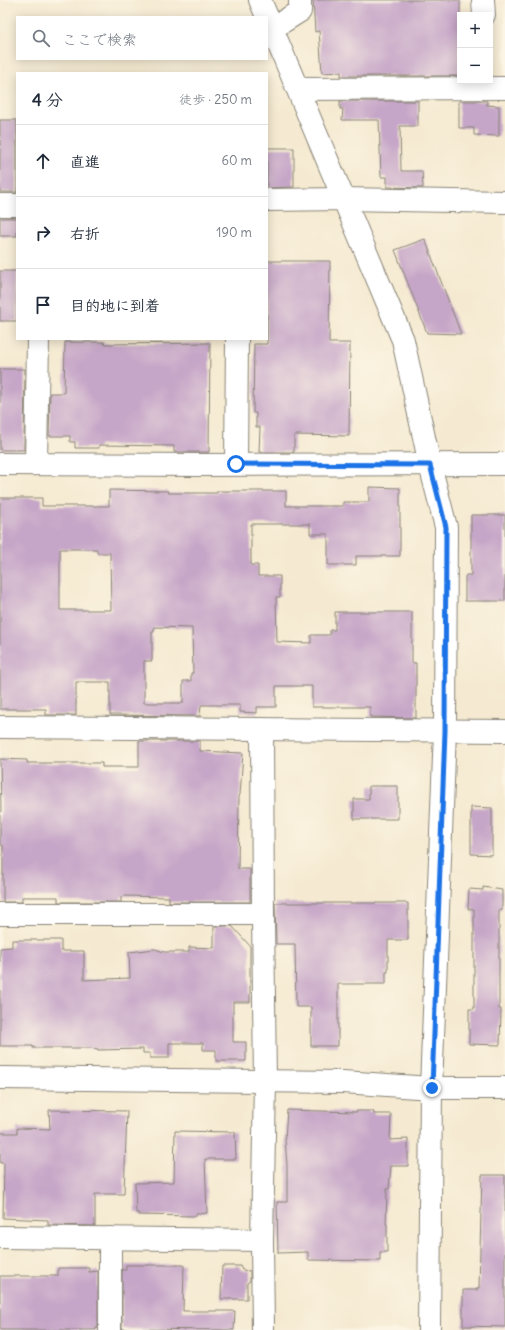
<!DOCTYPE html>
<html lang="ja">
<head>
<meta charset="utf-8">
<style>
	body { margin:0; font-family:Delius,"Klee One",sans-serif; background:#f2f2f3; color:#1f2937 }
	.controls { position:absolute; right:12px; top:12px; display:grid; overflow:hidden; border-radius:0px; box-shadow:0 2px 10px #0003 }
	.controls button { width:36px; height:36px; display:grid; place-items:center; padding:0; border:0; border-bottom:1px solid #e0e1e3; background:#fff; color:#1f2937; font:20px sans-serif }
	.stop { position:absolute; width:12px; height:12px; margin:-9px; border:3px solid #1a73e8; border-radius:50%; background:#fff }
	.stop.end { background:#1a73e8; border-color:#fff; box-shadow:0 1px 4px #0008 }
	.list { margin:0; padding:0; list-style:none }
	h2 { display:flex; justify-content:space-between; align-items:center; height:52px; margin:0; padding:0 16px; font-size:17px }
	h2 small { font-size:13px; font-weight:400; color:#747a83 }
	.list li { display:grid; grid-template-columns:26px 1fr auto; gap:12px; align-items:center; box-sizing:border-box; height:72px; padding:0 16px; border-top:1px solid #e0e1e3 }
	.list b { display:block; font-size:15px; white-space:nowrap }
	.list em { font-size:13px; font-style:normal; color:#747a83 }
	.icon { flex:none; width:22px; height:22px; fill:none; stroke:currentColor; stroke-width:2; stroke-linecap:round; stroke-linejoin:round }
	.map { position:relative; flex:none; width:505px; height:1330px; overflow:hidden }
	.search { position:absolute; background:#fff; box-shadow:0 2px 10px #0003; left:16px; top:16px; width:252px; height:44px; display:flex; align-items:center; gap:10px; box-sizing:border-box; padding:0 14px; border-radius:0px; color:#747a83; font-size:15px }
	.panel { position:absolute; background:#fff; box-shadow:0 2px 10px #0003; left:16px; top:72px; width:252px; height:268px; border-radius:0px }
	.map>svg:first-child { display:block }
	.building { fill:#c6a6c8; fill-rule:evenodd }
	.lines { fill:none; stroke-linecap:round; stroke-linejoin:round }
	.minor-casing { stroke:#888376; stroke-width:24 }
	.minor { stroke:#fff; stroke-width:22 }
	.route { stroke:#1a73e8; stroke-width:5 }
</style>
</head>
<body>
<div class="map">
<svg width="505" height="1330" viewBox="0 0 505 1330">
	<rect width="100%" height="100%" fill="#fcf5e5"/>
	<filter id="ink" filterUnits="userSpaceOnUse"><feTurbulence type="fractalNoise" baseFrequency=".025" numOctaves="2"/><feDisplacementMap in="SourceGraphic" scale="8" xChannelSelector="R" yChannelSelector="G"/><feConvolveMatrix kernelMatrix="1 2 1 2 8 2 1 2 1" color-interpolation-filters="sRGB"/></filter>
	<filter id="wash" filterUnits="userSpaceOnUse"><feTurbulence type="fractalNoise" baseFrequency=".012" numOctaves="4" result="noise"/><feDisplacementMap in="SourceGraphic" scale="16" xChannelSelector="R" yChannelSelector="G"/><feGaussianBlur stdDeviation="0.9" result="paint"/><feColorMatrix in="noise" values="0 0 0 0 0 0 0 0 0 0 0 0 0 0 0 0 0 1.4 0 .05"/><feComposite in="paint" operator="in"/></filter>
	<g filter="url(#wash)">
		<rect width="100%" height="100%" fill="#f5ead1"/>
		<g id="blocks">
			<g class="building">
				<path d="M 313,0 L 460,0 L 460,76 L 341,76 L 341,72 L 322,73 L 319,31 L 315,32 Z"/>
				<path d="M 340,101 L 418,101 L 418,126 L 400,126 L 401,171 L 422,171 L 423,188 L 387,187 L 387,177 L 381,177 L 379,120 L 342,120 L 343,109 L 340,109 Z"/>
				<path d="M 459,101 L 487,101 L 487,105 L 499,106 L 499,136 L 474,135 L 474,128 L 459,128 Z"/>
				<rect x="0" y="120" width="17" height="72"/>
				<path d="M 267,148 L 294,148 L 294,187 L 267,188 Z"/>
				<rect x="0" y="218" width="17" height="18"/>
				<path d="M 425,239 L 461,334 L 427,333 L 395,250 Z"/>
				<path d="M 267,261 L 330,261 L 329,343 L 350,343 L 349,436 L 294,435 L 294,452 L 259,452 L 260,427 L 256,427 L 256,413 L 253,413 L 254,344 L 267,344 Z"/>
				<rect x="0" y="271" width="17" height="50"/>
				<path d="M 65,342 L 104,342 L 104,344 L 210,343 L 209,452 L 174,452 L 174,446 L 99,445 L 99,448 L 75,448 L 75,442 L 70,442 L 70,436 L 49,436 L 50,393 L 64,393 Z"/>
				<path d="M 0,369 L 25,369 L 24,450 L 0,450 Z"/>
				<path d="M 369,487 L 400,488 L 400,556 L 356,556 L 356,565 L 328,565 L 328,534 L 310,534 L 310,524 L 251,524 L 251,565 L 258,565 L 258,576 L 280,576 L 280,597 L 276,597 L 277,642 L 311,643 L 311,635 L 330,635 L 330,630 L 335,630 L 335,612 L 412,612 L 412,663 L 416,663 L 416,718 L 370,717 L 370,707 L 312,707 L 312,686 L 276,686 L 276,707 L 257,707 L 257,713 L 240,712 L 240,705 L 201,705 L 200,716 L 110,715 L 110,682 L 76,682 L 76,715 L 46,715 L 46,709 L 0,709 L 0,498 L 42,498 L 42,506 L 109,506 L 109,490 L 168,491 L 168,493 L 217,493 L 217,491 L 286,491 L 286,506 L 343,506 L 343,502 L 369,502 ZM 60,549 L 97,549 L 97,553 L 110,553 L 111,610 L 60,610 ZM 154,627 L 192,628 L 193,673 L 191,673 L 191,681 L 183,681 L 183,703 L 144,703 L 144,661 L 152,661 L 152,632 L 154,632 Z"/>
				<path d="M 471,515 L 505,515 L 505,601 L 465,601 L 465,577 L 466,575 L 471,575 Z"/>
				<path d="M 139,741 L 200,741 L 200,751 L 243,753 L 240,795 L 239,796 L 238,869 L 250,869 L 250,902 L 169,902 L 169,897 L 124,896 L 121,897 L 121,902 L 58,902 L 58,897 L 22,897 L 22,902 L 3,902 L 3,845 L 0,845 L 0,812 L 1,812 L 0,759 L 27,760 L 27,763 L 102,763 L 102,767 L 139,767 Z"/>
				<path d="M 369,786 L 398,786 L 398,819 L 354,819 L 354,799 L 369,799 Z"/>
				<path d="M 471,807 L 492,808 L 492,855 L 471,854 Z"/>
				<path d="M 483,887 L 502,890 L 502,910 L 499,910 L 499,1009 L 501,1009 L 500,1045 L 469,1044 L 469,1009 L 474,1009 L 474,909 L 468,909 L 469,889 L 483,890 Z"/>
				<path d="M 275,903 L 408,903 L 408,940 L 388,940 L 388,972 L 386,972 L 386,984 L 338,984 L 338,1046 L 311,1046 L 311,1007 L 296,1007 L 295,944 L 276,944 Z"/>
				<path d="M 214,926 L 232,926 L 250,946 L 250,1002 L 233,1002 L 233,1042 L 246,1042 L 246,1061 L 216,1061 L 216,1050 L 203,1050 L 203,1043 L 169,1043 L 169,1058 L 150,1058 L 150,1053 L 143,1053 L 143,1049 L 98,1050 L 98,1049 L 90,1048 L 33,1048 L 33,1046 L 0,1046 L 0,948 L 12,947 L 12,940 L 61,940 L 61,951 L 84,951 L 84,980 L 130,978 L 129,952 L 155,949 L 164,952 L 189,952 L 189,947 L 214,948 Z"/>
				<path d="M 49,1110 L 127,1111 L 124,1194 L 95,1194 L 95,1226 L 48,1225 L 48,1220 L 3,1218 L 4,1163 L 0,1163 L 0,1133 L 17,1133 L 17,1128 L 50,1129 Z"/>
				<path d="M 287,1110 L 356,1112 L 356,1111 L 373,1111 L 374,1114 L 391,1114 L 390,1140 L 408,1139 L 408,1166 L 391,1166 L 389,1189 L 387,1189 L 386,1224 L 387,1224 L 387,1252 L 380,1252 L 380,1261 L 308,1260 L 308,1252 L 278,1253 L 277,1202 L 287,1202 L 287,1165 L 285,1139 Z"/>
				<path d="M 175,1131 L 235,1132 L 236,1159 L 205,1159 L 207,1213 L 196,1214 L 196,1216 L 139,1215 L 139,1213 L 136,1213 L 135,1183 L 174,1182 Z"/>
				<path d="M 482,1175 L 505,1175 L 505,1327 L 463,1326 L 463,1290 L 477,1290 L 477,1288 L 479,1288 Z"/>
				<path d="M 126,1265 L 184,1265 L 183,1311 L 235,1311 L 234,1330 L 122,1329 L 122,1270 L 126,1270 Z"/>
				<path d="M 222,1266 L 240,1266 L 242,1270 L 250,1271 L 250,1281 L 247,1283 L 247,1299 L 221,1299 Z"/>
				<path d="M 58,1268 L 89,1268 L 89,1272 L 98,1271 L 98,1328 L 96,1328 L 96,1330 L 0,1330 L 0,1276 L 58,1276 Z"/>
			</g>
		</g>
	</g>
	<g filter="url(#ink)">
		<use href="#blocks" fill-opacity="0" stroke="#888376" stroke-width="1"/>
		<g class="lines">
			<defs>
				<g id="minor">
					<path d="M 260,0 L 403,340 L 430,465 L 446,527 L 445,731 L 431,1088 L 429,1330"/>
					<path d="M 483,0 L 484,15"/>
					<path d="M 273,28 L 300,11 L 300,0"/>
					<path d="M 298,89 L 505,88"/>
					<path d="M 267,200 L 344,199 L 505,202"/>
					<path d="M 0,205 L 17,205"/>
					<path d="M 0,464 L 201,465 L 505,464"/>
					<path d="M 36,464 L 38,339"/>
					<path d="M 236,464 L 237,339"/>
					<path d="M 0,727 L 505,731"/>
					<path d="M 262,729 L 263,914"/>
					<path d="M 0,914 L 263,914 L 265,1082 L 262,1240 L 263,1330"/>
					<path d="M 0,1078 L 343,1082 L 431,1088 L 505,1088"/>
					<path d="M 0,1237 L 262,1240"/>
					<path d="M 110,1238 L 110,1330"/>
				</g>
			</defs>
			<use href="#minor" class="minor-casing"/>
			<use href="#minor" class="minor"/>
		</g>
	</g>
	<g class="lines" filter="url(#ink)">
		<path class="route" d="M 236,464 L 430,465 L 446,527 L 445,731 L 432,1088"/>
	</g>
</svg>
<div class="controls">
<button>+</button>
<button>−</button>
</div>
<div class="stop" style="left:236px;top:464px"></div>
<div class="stop end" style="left:432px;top:1088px"></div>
<div class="search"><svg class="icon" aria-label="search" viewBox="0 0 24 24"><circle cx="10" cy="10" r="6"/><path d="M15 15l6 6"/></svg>ここで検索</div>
<section class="panel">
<h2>4 分<small>徒歩 · 250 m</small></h2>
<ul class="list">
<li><svg class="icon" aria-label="ahead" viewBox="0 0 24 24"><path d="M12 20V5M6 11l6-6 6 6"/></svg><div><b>直進</b></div><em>60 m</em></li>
<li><svg class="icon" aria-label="right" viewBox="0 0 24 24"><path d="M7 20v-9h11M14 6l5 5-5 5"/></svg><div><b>右折</b></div><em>190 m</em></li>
<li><svg class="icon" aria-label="arrive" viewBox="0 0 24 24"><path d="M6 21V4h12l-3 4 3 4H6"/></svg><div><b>目的地に到着</b></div></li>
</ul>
</section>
</div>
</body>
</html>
